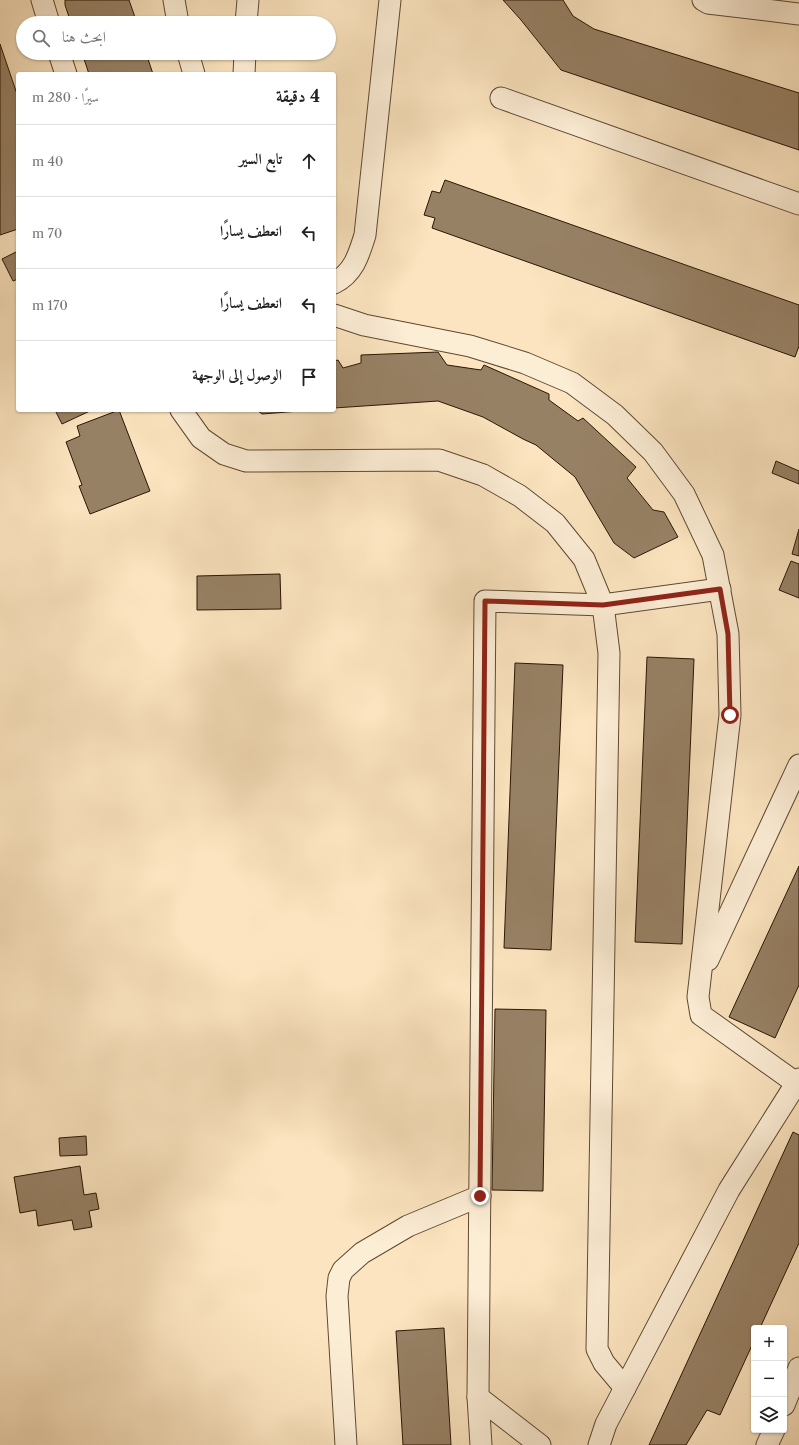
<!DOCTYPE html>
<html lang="ar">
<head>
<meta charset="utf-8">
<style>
	body { margin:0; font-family:"Libre Caslon Text",Amiri,serif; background:#f2f2f2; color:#222; direction:rtl }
	.controls { position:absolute; right:12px; bottom:12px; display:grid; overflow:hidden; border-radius:4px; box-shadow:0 1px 3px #0004 }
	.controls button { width:36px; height:36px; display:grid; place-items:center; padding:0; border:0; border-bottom:1px solid #e0e0e0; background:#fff; color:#222; font:20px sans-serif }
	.stop { position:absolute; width:12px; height:12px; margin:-9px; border:3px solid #8f2418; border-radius:50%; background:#fff }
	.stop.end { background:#8f2418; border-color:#fff; box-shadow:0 1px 4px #0008 }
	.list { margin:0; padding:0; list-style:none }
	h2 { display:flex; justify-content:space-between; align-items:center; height:52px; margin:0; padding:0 16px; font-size:17px }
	h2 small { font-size:13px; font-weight:400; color:#767676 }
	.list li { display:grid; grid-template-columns:26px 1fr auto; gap:12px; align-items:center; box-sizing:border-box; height:72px; padding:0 16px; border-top:1px solid #e0e0e0 }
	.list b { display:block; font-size:15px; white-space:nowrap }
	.list em { font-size:13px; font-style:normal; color:#767676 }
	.icon { flex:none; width:22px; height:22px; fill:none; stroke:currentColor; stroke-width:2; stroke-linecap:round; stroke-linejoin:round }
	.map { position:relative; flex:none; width:799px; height:1445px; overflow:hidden; direction:ltr }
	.search { position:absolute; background:#fff; box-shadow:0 1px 3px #0004; left:16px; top:16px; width:320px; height:44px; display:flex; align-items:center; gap:10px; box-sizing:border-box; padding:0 14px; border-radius:22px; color:#767676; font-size:15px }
	.panel { position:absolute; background:#fff; box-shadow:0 1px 3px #0004; left:16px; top:72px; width:320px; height:340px; border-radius:4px; direction:rtl }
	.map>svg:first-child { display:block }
	.building { fill:#978165; stroke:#2a1603 }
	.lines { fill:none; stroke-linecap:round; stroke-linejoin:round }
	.street-casing { stroke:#5e4a32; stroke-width:23 }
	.street { stroke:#fcedd5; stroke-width:21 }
	.route { stroke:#8f2418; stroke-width:5 }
</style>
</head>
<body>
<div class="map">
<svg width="799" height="1445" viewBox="0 0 799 1445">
	<rect width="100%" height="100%" fill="#fbe4bf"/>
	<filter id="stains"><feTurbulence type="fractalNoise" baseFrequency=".005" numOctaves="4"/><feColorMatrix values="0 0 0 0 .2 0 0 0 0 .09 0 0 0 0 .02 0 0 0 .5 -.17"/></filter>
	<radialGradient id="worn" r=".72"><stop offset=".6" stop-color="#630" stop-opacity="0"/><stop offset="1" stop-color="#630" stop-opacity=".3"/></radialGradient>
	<g class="building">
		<path d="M 65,0 L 129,0 L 137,23 L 71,23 L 65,5 Z"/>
		<path d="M 503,0 L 563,0 L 573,16 L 594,29 L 799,93 L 799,150 L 561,70 L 521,20 Z"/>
		<path d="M 0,44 L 18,97 L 18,229 L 0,235 Z"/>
		<path d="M 82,53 L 146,53 L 153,74 L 89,74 Z"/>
		<path d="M 445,180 L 799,305 L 799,346 L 795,357 L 432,228 L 435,218 L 424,215 L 432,191 L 440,193 Z"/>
		<path d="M 18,251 L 18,279 L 13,281 L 2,259 Z"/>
		<path d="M 438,352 L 447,365 L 481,370 L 484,365 L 549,394 L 549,400 L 578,421 L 583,418 L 636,467 L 627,478 L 653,510 L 664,512 L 678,537 L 634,558 L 614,543 L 575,477 L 536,445 L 523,439 L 483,417 L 438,401 L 334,408 L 334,361 L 338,360 L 343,368 L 361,363 L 361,355 Z"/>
		<path d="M 55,410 L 92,410 L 62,424 Z"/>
		<path d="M 119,410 L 150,491 L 90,514 L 79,486 L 82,485 L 66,442 L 80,436 L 77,426 Z"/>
		<path d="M 257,410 L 312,410 L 262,414 Z"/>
		<path d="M 776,461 L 799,471 L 799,484 L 772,473 Z"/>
		<path d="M 799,529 L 799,556 L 792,554 Z"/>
		<path d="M 791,561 L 799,564 L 799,598 L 779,590 Z"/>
		<path d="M 280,574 L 281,609 L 197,610 L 197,576 Z"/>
		<path d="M 647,657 L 694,659 L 682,944 L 635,942 Z"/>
		<path d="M 515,663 L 563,665 L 551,950 L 504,948 Z"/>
		<path d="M 799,866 L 799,985 L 775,1038 L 729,1017 Z"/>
		<path d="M 495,1009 L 546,1010 L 543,1191 L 492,1190 Z"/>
		<path d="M 793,1132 L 799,1135 L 799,1243 L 760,1328 L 754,1328 L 754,1341 L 720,1415 L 707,1410 L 686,1445 L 649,1445 Z"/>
		<path d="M 86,1136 L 87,1155 L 60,1156 L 59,1138 Z"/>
		<path d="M 80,1166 L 84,1195 L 96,1193 L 99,1209 L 89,1211 L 92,1227 L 74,1230 L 72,1220 L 38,1226 L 36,1210 L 20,1213 L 14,1177 Z"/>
		<path d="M 444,1328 L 451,1445 L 403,1445 L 396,1331 Z"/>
	</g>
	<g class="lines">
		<defs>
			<g id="street">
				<path d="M 42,0 L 49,23"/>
				<path d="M 174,0 L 178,23"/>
				<path d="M 703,0 L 708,3 L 799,14"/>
				<path d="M 246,23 L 248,0"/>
				<path d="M 59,53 L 66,74"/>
				<path d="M 188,53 L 194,74"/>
				<path d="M 244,74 L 245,53"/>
				<path d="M 501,98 L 799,204"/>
				<path d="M 334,283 C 354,273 359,254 365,235 L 390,0"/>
				<path d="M 334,315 L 364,325 L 470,346 L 525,363 L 572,383 L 615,415 L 653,452 L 684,494 L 713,555 L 728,634 L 730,715 L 698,997 L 701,1015 L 796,1083"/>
				<path d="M 181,410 L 201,438 L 224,454 L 246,461 L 439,460 L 483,475 L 520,496 L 555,523 L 584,559 L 603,605 L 609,653 L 597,1349 L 604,1363 L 625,1388"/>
				<path d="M 708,960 L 799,765"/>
				<path d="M 478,1397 L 540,1445"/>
				<path d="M 784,1405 L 799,1368"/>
				<path d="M 346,1445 L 337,1296 L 339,1278 L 343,1270 L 362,1253 L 408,1226 L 480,1196"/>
				<path d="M 481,1445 L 478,1397 L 485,601 L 603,605 L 720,589"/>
				<path d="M 599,1445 L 606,1424 L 729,1190 L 799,1079"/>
				<path d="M 767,1445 L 774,1430"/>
			</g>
		</defs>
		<use href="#street" class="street-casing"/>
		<use href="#street" class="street"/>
	</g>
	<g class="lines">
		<path class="route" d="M 480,1196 L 485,601 L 603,605 L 720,589 L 728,634 L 730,715"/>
	</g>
	<rect width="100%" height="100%" filter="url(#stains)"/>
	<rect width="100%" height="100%" fill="url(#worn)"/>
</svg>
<div class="controls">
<button>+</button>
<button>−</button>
<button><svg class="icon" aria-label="layers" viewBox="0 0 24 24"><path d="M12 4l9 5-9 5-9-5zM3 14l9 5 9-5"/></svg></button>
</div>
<div class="stop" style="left:730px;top:715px"></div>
<div class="stop end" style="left:480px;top:1196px"></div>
<div class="search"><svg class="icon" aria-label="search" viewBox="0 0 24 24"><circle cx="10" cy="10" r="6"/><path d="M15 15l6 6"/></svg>ابحث هنا</div>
<section class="panel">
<h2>4 دقيقة<small>سيرًا · 280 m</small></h2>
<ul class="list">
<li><svg class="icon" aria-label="ahead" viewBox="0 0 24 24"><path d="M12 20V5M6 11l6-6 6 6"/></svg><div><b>تابع السير</b></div><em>40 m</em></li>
<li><svg class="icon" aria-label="left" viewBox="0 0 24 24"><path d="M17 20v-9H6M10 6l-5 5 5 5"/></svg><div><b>انعطف يسارًا</b></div><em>70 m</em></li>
<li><svg class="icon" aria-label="left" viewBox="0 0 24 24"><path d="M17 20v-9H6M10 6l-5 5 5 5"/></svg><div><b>انعطف يسارًا</b></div><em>170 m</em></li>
<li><svg class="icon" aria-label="arrive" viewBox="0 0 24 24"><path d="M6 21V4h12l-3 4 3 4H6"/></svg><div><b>الوصول إلى الوجهة</b></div></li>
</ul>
</section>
</div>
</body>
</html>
